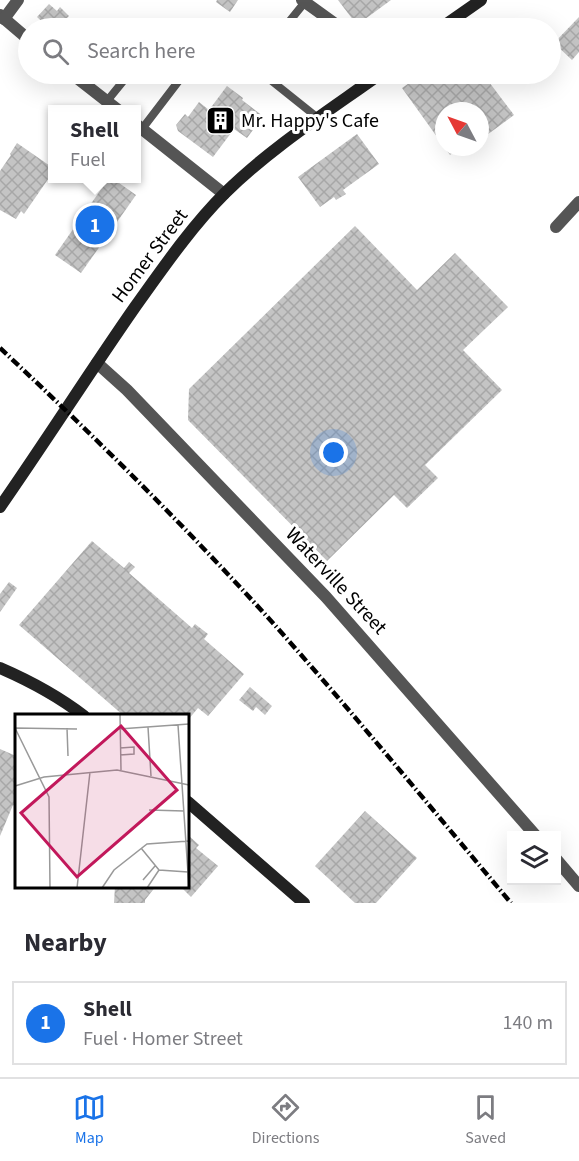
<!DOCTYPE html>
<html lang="en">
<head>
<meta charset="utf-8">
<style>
	body { margin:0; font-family:"Source Sans 3",sans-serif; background:#f2f2f3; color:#2b2b33 }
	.controls { position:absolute; right:18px; bottom:18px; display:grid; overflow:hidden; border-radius:0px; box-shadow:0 6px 24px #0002 }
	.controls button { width:54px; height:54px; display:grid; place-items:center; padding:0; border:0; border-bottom:2px solid #e1e1e2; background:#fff; color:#2b2b33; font:30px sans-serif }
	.compass { position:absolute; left:435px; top:102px; width:54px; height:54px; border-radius:50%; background:#fff; box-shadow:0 6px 24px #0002; rotate:311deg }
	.you { position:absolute; left:334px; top:453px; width:21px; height:21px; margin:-15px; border:4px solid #fff; border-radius:50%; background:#1a73e8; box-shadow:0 0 0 9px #1a73e833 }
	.badge { display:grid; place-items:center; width:39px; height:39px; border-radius:50%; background:#1a73e8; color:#fff; font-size:20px; font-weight:700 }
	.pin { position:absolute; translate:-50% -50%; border:3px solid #fff; box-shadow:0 2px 6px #0006 }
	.popup { position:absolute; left:48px; top:105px; width:93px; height:78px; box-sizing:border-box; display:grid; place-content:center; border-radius:0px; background:#fff; filter:drop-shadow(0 2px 4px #0005); font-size:20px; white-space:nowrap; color:#7c7c81 }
	.popup b { font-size:22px; color:#2b2b33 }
	.popup::after { content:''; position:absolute; left:50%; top:100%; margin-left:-12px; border:12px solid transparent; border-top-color:#fff }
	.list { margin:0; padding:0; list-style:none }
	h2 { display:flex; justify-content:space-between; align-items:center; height:78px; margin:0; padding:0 24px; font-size:26px }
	h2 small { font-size:20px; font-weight:400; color:#7c7c81 }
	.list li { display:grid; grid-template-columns:39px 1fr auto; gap:18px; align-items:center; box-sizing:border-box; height:84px; margin:0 12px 12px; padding:0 12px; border:2px solid #e1e1e2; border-radius:0px }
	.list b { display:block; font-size:22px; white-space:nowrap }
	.list p { margin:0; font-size:20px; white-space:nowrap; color:#7c7c81 }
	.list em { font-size:20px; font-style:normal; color:#7c7c81 }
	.icon { flex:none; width:33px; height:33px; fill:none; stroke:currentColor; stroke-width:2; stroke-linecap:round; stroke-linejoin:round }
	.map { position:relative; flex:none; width:579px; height:903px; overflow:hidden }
	.search { position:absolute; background:#fff; box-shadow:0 6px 24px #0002; left:18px; right:18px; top:18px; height:66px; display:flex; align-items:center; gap:15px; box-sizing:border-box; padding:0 21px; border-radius:33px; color:#7c7c81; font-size:22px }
	.sheet { height:174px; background:#fff }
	nav { display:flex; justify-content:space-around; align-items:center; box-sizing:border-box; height:84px; border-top:2px solid #e1e1e2; background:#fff; font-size:16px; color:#7c7c81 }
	nav a { display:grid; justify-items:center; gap:3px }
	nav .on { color:#1a73e8 }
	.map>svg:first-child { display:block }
	.building { fill:url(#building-cross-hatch) }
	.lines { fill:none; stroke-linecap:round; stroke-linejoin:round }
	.service { stroke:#555; stroke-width:8 }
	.minor { stroke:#555; stroke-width:12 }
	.tertiary { stroke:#555; stroke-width:12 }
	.secondary { stroke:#222; stroke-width:12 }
	.rail { stroke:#000; stroke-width:4.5; stroke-dasharray:9 3 1.5 3; stroke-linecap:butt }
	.labels { text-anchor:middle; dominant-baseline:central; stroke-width:6; stroke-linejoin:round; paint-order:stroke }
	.poi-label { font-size:20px; fill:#000; stroke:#fff; text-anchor:start }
	.street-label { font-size:20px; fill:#000; stroke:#fff }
	.inset-road { fill:none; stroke:#999; stroke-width:1.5 }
	.view { fill:#c2185b; fill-opacity:0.15; stroke:#c2185b; stroke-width:3 }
	.inset-edge { fill:none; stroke:#000; stroke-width:3 }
</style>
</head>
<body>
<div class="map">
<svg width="579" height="903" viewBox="0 0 579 903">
	<defs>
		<pattern id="building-cross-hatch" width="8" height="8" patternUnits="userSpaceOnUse" patternTransform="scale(1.5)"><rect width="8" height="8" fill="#c4c4c4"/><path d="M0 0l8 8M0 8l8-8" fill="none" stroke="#a7a7a7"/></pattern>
	</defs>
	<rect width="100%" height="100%" fill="#fff"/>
	<g class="building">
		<path d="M 217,0 L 238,0 L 230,12 L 216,2 Z"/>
		<path d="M 338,0 L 391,0 L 357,25 Z"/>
		<path d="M 49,4 L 57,11 L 60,7 L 69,16 L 65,20 L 73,27 L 71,28 L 49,28 L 37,17 Z"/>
		<path d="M 579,17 L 579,52 L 572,60 L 554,43 Z"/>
		<path d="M 422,74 L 469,74 L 471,76 L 475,74 L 483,74 L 514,115 L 480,140 L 480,111 L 444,111 L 444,147 L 461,147 L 450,155 L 402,88 Z"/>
		<path d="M 227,86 L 243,98 L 242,100 L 263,116 L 247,138 L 234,129 L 213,157 L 178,131 L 176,125 L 185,114 L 188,117 L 199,102 L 209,110 Z"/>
		<path d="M 357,134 L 379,164 L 343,190 L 346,194 L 336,200 L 334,197 L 320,207 L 298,177 Z"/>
		<path d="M 17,143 L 53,168 L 53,172 L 24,214 L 21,211 L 16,219 L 0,210 L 0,171 L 11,155 L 10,154 Z"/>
		<path d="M 109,178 L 112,178 L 136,195 L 81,273 L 55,255 Z"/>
		<path d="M 355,226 L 417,290 L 455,253 L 508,307 L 463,350 L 502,390 L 425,465 L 438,478 L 407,508 L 394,495 L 327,561 L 188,420 L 189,389 Z"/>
		<path d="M 92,541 L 124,568 L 129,562 L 135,567 L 129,573 L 192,628 L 195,624 L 208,634 L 204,639 L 244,674 L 208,716 L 198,708 L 188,720 L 188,716 L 124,716 L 19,625 Z"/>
		<path d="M 9,582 L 17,588 L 0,612 L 0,594 Z"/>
		<path d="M 250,687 L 272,706 L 265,715 L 256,707 L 253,711 L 239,700 Z"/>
		<path d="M 0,749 L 16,756 L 16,803 L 15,806 L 13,805 L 0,836 Z"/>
		<path d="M 365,811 L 417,858 L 376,903 L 355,903 L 315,866 Z"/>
		<path d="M 188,835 L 199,845 L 196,848 L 218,866 L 191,897 L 182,888 L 183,886 L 188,886 Z"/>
		<path d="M 115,886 L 156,886 L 145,900 L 145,903 L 114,903 Z"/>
	</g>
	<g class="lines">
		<g class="service">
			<path d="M 164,28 L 165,28"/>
			<path d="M 284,28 L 305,2"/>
			<path d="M 263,74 L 318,118"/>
			<path d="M 107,101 L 129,74"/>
			<path d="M 142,129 L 184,74"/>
		</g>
		<g class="minor">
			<path d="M 302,0 L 341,28"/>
			<path d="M 0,15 L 28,39"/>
			<path d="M 4,19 L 18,0"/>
			<path d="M 72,74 L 118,110"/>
			<path d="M 137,125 L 224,194"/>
			<path d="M 556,227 L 579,202"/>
		</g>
		<g class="tertiary">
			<path d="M 97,363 L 127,390 L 326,597 L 536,836"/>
			<path d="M 556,859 L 579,886"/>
		</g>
		<g class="secondary">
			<path d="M 441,28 L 481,0"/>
			<path d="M 0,507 C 46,441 89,373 135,307 C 163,268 191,227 225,193 C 272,147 327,112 380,74"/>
			<path d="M 0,668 C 30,681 58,696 84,716"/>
			<path d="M 188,802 L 304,903"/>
		</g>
		<path class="rail" d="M 0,348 C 94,436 186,527 272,622 C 354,714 432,809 511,903"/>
	</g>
	<defs>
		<symbol id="building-square" viewBox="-11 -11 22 22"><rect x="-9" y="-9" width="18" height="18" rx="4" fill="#000" stroke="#fff"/><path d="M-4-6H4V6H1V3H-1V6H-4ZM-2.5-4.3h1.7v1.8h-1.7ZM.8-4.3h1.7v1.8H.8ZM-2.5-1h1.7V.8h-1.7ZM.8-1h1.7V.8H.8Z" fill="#fff"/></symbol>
	</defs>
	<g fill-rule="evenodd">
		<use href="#building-square" x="204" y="104" width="33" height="33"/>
	</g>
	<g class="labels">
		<g class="poi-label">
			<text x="241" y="121">Mr. Happy's Cafe</text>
		</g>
		<g class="street-label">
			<text transform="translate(150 256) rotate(-53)">Homer Street</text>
			<text transform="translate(336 581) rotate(47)">Waterville Street</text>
		</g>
	</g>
	<g transform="translate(15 714)">
		<rect width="174" height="174" fill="#fff"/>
		<path class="inset-road" d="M 105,0 L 106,56M 163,11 L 174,174M 133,13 L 136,62M 0,14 L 62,15M 0,14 L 34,83 L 35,174M 52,14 L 53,42M 104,15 L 174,10M 105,34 L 119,33 L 119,40 L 105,41M 0,72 L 29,63 L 102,56 L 174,71M 134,96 L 169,97M 126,134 L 144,156 L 173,158M 128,166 L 140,152M 62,174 L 75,58M 87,174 L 99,156 L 132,130 L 174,127M 132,174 L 144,156"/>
		<path class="view" d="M 106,12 L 162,76 L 62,163 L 6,99 Z"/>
		<rect width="174" height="174" class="inset-edge"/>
	</g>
</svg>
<div class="controls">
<button><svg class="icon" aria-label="layers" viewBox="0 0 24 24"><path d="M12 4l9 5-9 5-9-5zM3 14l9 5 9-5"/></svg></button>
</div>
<svg class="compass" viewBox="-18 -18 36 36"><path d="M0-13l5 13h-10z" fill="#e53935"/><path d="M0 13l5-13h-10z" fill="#7c7c81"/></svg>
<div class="you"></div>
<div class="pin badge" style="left:95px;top:225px">1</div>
<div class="popup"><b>Shell</b>Fuel</div>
<div class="search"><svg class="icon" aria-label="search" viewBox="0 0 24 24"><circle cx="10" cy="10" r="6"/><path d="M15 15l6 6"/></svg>Search here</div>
</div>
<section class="sheet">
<h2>Nearby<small></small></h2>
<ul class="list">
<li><span class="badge">1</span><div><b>Shell</b><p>Fuel · Homer Street</p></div><em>140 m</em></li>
</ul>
</section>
<nav>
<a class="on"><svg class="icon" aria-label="map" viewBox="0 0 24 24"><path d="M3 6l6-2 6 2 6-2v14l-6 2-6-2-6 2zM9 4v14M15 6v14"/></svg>Map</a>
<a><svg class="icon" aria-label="directions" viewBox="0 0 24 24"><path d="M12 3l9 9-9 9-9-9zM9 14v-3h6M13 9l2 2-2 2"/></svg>Directions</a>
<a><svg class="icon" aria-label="saved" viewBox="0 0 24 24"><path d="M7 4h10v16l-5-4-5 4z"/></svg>Saved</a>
</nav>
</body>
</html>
